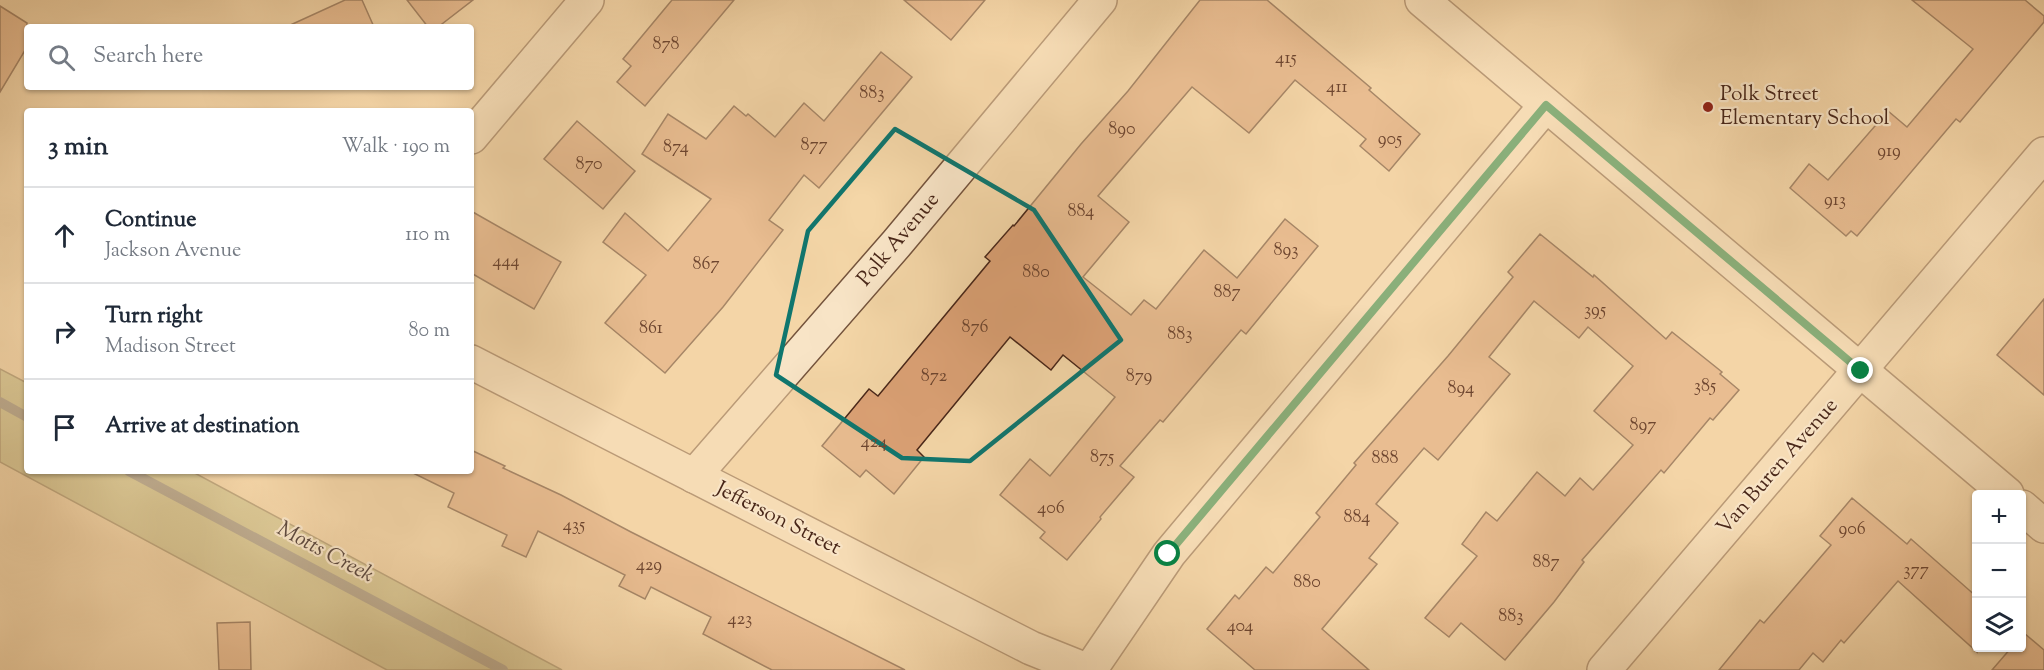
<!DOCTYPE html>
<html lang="en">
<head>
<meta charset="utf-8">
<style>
	body { margin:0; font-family:"Sorts Mill Goudy",serif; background:#f6f6f7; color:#1f2937 }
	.controls { position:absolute; right:18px; bottom:18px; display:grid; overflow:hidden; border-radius:6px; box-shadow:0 2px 4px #0004 }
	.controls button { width:54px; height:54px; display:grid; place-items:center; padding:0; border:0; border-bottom:2px solid #e0e1e3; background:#fff; color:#1f2937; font:30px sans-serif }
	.stop { position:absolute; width:18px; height:18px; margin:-14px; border:4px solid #0b8043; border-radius:50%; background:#fff }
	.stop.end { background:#0b8043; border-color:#fff; box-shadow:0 2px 6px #0008 }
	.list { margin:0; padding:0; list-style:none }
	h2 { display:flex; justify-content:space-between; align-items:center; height:78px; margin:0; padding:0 24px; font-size:26px }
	h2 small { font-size:20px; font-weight:400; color:#747a83 }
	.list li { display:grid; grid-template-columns:39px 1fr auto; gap:18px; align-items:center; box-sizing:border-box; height:96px; padding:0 24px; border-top:2px solid #e0e1e3 }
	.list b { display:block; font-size:22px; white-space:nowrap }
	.list p { margin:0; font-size:20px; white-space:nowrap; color:#747a83 }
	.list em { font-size:20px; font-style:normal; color:#747a83 }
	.icon { flex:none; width:33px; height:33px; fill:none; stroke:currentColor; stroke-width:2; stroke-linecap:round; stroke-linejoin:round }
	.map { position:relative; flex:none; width:2044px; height:670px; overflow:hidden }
	.search { position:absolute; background:#fff; box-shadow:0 2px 4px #0004; left:24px; top:24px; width:450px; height:66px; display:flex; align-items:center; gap:15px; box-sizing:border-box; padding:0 21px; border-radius:6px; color:#747a83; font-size:22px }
	.panel { position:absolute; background:#fff; box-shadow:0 2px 4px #0004; left:24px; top:108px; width:450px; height:366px; border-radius:6px }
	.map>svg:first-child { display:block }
	.green { fill:#c0bc83; stroke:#84724e; stroke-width:1.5 }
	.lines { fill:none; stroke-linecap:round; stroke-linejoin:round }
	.stream { stroke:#7e7d76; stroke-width:10 }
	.building { fill:#dba175; stroke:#492719; stroke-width:1.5 }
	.minor-casing { stroke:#74533c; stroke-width:36 }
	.minor { stroke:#f8e4c6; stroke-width:33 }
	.route { stroke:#0b8043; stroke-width:8 }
	.marked { fill:none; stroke:#0f766e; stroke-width:4.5; stroke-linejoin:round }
	.poi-dot { fill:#8f2418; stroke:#f8e4c6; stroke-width:2 }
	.labels { text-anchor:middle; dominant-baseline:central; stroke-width:4.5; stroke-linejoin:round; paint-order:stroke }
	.number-label { font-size:18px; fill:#6e4630 }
	.poi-label { font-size:21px; fill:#492719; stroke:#f8e4c6; text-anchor:start }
	.street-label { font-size:21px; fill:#492719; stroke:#f8e4c6 }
	.water-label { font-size:22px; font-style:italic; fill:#5f4b40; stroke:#f8e4c6 }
</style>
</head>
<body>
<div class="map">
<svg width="2044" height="670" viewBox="0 0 2044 670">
	<rect width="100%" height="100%" fill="#f4d6a7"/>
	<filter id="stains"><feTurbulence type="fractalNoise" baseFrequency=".00333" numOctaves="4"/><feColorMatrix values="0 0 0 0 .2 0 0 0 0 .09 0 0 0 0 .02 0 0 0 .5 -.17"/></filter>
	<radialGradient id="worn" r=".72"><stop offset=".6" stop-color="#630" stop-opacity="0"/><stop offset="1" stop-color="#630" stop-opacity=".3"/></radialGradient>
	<path class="green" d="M 0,369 L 27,383 L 27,471 L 191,471 L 562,670 L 387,670 L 0,462 Z"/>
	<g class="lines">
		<g class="stream">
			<path d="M 0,402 L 27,417"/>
			<path d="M 129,471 L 503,670"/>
		</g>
	</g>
	<g class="building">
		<path d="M 345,0 L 362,0 L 374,27 L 286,27 Z"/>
		<path d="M 407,0 L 473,0 L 438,27 L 428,27 Z"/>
		<path d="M 672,0 L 734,0 L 645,106 L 617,82 L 631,66 L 623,59 Z"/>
		<path d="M 904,0 L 985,0 L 951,40 Z"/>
		<path d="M 1200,0 L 1267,0 L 1371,88 L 1369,90 L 1420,134 L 1389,171 L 1360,146 L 1366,139 L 1295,80 L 1249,133 L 1192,87 L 1098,196 L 1129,222 L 1083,277 L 1131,315 L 1144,300 L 1156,309 L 1204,250 L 1237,278 L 1285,219 L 1318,246 L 1246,334 L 1241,330 L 1163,422 L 1160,420 L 1120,466 L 1134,477 L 1100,517 L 1101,519 L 1067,560 L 1040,538 L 1045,532 L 1000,495 L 1030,459 L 1050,476 L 1115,397 L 1063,355 L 1051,370 L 1010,337 L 917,450 L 924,457 L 894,494 L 866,470 L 860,477 L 822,446 L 869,389 L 878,396 L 990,261 L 985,257 L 1013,225 L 1014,226 L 1081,144 L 1128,91 Z"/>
		<path d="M 1912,0 L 2025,0 L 2044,16 L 2044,22 L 1960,122 L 1956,119 L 1857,236 L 1851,231 L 1846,236 L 1790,188 L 1809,164 L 1828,180 L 1888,111 L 1907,127 L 1973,49 Z"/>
		<path d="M 0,6 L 27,23 L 27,47 L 0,92 Z"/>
		<path d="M 881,52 L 912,77 L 819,188 L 804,175 L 769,220 L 783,230 L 723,307 L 665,373 L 605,323 L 646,275 L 603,242 L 625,213 L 668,251 L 711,199 L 642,154 L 668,114 L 706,139 L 734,106 L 746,116 L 748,114 L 775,137 L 804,103 L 824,121 Z"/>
		<path d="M 577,121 L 635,171 L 603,209 L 544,159 Z"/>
		<path d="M 471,211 L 561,262 L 534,309 L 471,273 Z"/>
		<path d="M 1540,234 L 1593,277 L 1594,275 L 1666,339 L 1672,332 L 1722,372 L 1720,374 L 1739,390 L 1713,420 L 1710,418 L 1664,473 L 1661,470 L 1582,560 L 1584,562 L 1554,602 L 1505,660 L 1461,623 L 1449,637 L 1425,618 L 1477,556 L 1462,544 L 1486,512 L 1497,521 L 1537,472 L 1565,496 L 1580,478 L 1593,490 L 1633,445 L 1594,411 L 1633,366 L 1588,327 L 1579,338 L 1534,301 L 1489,357 L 1510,374 L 1438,460 L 1424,448 L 1376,504 L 1398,523 L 1369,558 L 1377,564 L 1322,629 L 1369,670 L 1255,670 L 1207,629 L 1235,595 L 1239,599 L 1266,567 L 1273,573 L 1320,517 L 1316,513 L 1356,465 L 1354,463 L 1448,356 L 1513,277 L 1508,272 Z"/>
		<path d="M 2044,299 L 2044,395 L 1997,355 Z"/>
		<path d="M 471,450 L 505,466 L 503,468 L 561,495 L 631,532 L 905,670 L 772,670 L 703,634 L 711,617 L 651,587 L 645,599 L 619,586 L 625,575 L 538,531 L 526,557 L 502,546 L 507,535 L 448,507 L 454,493 L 409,471 L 471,471 Z"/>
		<path d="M 1852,498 L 1907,544 L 1911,539 L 1977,597 L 1977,652 L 1898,581 L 1844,643 L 1841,640 L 1823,662 L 1813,653 L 1799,670 L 1719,670 L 1760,620 L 1764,623 L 1831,545 L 1820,536 Z"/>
		<path d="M 250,622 L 251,670 L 219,670 L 217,623 Z"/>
		<path d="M 2024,633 L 2044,650 L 2044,670 L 1992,670 L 2011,648 L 2022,648 L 2022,635 Z"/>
	</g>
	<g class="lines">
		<defs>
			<g id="minor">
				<path d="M 1422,0 L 2007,494"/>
				<path d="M 471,137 L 587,0"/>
				<path d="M 471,362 L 1031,648 L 1086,670"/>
				<path d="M 694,476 L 897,243 L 1100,0"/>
				<path d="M 2022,507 L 2044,526"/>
				<path d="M 1090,670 L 1169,554 L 1546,105"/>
				<path d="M 1604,670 L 2044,154"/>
			</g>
		</defs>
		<use href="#minor" class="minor-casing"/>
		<use href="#minor" class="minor"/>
	</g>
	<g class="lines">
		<path class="route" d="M 1168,554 L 1546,105 L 1861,371"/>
	</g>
	<path d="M0 0H2044V670H0ZM 895,129 L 1034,210 L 1121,340 L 970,461 L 902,458 L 776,375 L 808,231 Z" fill="#f4d6a7" fill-opacity=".55" fill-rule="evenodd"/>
	<path class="marked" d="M 895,129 L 1034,210 L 1121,340 L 970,461 L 902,458 L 776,375 L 808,231 Z"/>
	<circle class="poi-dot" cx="1708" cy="107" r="6"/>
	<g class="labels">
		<g class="number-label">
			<text x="666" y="45">878</text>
			<text x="1286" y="59">415</text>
			<text x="1337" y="88">411</text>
			<text x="872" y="94">883</text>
			<text x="1122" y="130">890</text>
			<text x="1390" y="140">905</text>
			<text x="814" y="146">877</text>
			<text x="676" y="148">874</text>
			<text x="1889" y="152">919</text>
			<text x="589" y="165">870</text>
			<text x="1835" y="201">913</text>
			<text x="1081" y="212">884</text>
			<text x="1286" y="251">893</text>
			<text x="506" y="262">444</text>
			<text x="706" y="265">867</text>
			<text x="1036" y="273">880</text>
			<text x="1227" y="293">887</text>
			<text x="1595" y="311">395</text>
			<text x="975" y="328">876</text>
			<text x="651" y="329">861</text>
			<text x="1180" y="335">883</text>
			<text x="934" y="377">872</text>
			<text x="1139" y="377">879</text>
			<text x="1705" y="387">385</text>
			<text x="1461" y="389">894</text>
			<text x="1643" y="426">897</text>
			<text x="874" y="443">424</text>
			<text x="1102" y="458">875</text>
			<text x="1385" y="459">888</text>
			<text x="1051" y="509">406</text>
			<text x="1357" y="518">884</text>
			<text x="574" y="526">435</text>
			<text x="1852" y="530">906</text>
			<text x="1546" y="563">887</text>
			<text x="649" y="566">429</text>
			<text x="1916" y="571">377</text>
			<text x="1307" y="583">880</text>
			<text x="1511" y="617">883</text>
			<text x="740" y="620">423</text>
			<text x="1240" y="627">404</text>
		</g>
		<g class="poi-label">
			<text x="1720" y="95">Polk Street<tspan x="1720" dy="24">Elementary School</tspan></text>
		</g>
		<g class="street-label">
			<text transform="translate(899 240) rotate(-50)">Polk Avenue</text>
			<text transform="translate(1778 467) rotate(-49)">Van Buren Avenue</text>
			<text transform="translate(778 519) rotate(27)">Jefferson Street</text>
		</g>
		<g class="water-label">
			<text transform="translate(325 553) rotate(28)">Motts Creek</text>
		</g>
	</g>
	<rect width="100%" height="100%" filter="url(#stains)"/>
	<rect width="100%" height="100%" fill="url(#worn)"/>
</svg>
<div class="controls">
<button>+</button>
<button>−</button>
<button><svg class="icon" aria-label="layers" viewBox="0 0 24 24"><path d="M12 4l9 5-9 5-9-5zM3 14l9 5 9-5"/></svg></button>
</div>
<div class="stop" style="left:1168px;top:554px"></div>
<div class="stop end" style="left:1861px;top:371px"></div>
<div class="search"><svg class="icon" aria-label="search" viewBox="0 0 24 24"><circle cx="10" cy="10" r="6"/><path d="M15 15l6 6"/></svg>Search here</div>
<section class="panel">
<h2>3 min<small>Walk · 190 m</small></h2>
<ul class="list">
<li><svg class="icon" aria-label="ahead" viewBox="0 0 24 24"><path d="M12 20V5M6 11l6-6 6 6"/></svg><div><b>Continue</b><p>Jackson Avenue</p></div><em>110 m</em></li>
<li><svg class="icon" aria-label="right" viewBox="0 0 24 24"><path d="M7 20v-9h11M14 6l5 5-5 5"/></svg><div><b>Turn right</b><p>Madison Street</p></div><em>80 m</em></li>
<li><svg class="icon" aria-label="arrive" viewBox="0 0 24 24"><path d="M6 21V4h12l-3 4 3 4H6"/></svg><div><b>Arrive at destination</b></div></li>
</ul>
</section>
</div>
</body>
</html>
